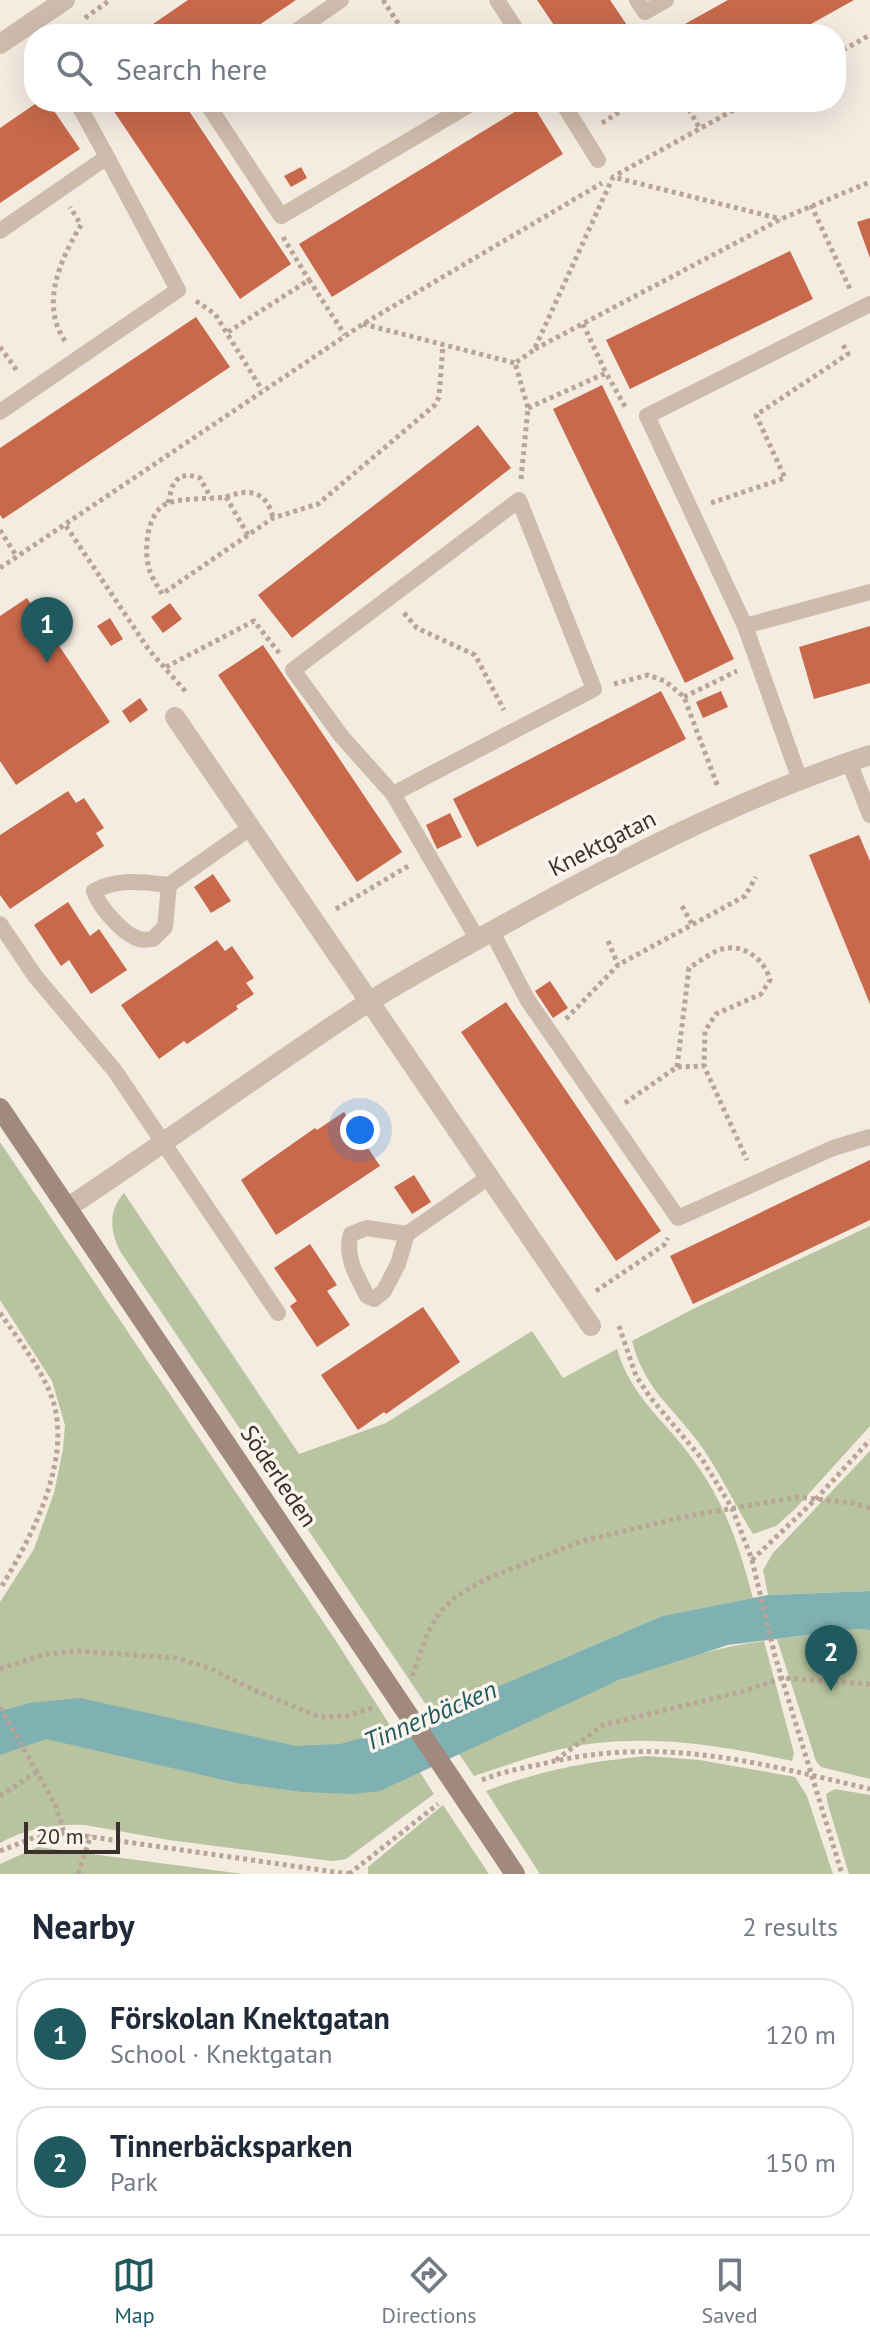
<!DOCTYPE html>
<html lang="en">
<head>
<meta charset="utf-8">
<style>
	body { margin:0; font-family:"PT Sans",sans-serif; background:#f6f6f7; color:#1f2937 }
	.scale { position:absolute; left:24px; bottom:20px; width:96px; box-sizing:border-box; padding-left:8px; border:4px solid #3b302b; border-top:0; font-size:22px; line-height:28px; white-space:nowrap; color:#3b302b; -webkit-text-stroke:6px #fbf5ee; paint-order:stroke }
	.you { position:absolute; left:360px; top:1130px; width:28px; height:28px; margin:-20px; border:6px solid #fff; border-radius:50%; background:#1a73e8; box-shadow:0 0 0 12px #1a73e833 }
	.badge { display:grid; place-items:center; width:52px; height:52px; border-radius:50%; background:#1f5a5e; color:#fff; font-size:26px; font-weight:700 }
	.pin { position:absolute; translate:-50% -66px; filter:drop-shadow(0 2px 4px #0008) }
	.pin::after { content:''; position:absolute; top:42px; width:28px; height:24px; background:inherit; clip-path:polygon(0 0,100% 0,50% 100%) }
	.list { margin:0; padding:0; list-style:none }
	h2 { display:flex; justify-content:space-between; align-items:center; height:104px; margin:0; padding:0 32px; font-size:34px }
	h2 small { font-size:26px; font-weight:400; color:#747a83 }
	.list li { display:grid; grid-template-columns:52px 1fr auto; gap:24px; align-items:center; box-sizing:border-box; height:112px; margin:0 16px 16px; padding:0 16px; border:2px solid #e0e1e3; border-radius:32px }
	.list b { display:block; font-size:30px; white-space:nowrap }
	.list p { margin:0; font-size:26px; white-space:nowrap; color:#747a83 }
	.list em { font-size:26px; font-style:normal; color:#747a83 }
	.icon { flex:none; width:44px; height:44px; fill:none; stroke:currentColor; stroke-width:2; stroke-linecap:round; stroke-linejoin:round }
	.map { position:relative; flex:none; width:870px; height:1874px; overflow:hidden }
	.search { position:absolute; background:#fff; box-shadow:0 8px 32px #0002; left:24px; right:24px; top:24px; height:88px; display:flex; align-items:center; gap:20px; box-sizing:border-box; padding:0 28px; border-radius:32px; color:#747a83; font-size:30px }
	.sheet { height:360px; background:#fff }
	nav { display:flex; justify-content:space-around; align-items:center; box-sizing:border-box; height:112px; border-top:2px solid #e0e1e3; background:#fff; font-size:22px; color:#747a83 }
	nav a { display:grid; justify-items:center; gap:4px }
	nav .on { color:#1f5a5e }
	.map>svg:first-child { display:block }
	.green { fill:#b8c4a0 }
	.water { fill:#7fb0b2 }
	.building { fill:#c8694b }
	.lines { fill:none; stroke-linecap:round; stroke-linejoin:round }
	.path { stroke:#b9a596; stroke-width:5; stroke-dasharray:4 4; stroke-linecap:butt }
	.service { stroke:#cdbbac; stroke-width:16 }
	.minor { stroke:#cdbbac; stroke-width:20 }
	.secondary { stroke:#a18a7d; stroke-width:20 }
	.secondary-bridge { stroke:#a18a7d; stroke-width:20 }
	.labels { text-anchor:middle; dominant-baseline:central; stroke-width:7; stroke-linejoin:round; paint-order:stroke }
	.street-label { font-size:24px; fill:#3b302b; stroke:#fbf5ee }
	.water-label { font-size:26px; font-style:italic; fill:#1f5a5e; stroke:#fbf5ee }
</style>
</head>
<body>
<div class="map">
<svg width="870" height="1874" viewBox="0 0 870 1874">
	<rect width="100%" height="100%" fill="#f4ebe1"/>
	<g class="green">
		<path d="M 0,1142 L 336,1641 L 434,1794 L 346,1859 L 332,1861 L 169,1840 L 85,1825 C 53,1824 28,1828 0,1843 L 0,1602 L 34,1549 L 54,1493 L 63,1449 L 65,1425 L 52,1381 L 0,1300 Z"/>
		<path d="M 124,1193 L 299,1454 L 386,1423 L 532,1331 L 563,1378 L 617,1349 C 631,1396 661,1417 689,1454 C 725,1502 738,1542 753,1598 L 662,1616 L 433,1715 L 120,1251 C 110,1230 108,1211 124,1193 Z"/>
		<path d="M 870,1226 L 870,1426 L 794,1510 L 776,1526 L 753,1534 C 734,1504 720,1472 699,1443 C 671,1405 645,1390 632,1341 L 695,1308 Z"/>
		<path d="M 870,1451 L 870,1591 L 768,1595 L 763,1570 L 773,1553 Z"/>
		<path d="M 857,1629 L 870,1630 L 870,1779 L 821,1767 L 816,1761 L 777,1639 Z"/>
		<path d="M 764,1641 L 794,1753 L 792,1761 C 728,1747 664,1736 598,1743 C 555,1747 514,1763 474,1776 L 459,1754 C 549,1707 663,1654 764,1641 Z"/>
		<path d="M 646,1756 L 700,1760 L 795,1777 L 807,1796 L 833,1874 L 540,1874 L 486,1791 C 542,1770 586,1762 646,1756 Z"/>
		<path d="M 835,1789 L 870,1795 L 870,1874 L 849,1874 L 828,1805 L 826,1794 Z"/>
		<path d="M 443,1805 L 489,1874 L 368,1874 L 368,1867 Z"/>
		<path d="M 38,1847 L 243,1874 L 0,1874 L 0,1864 Z"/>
	</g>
	<path class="water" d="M 870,1591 L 870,1630 L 857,1629 L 728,1645 L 619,1680 L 380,1791 L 352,1794 L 303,1792 L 237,1783 L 46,1739 L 0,1755 L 0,1711 L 30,1703 L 80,1698 L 296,1746 L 340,1744 L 406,1726 L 662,1616 L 768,1595 Z"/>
	<g class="building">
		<path d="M 188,0 L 296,0 L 246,34 L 156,34 L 150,26 Z"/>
		<path d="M 537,0 L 610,0 L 633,34 L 560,34 Z"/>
		<path d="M 728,0 L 854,0 L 793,34 L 667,34 Z"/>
		<path d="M 38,102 L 48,102 L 80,149 L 0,203 L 0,128 Z"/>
		<path d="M 119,102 L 183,102 L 291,264 L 240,299 L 111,107 Z"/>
		<path d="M 531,102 L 563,154 L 332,297 L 299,244 Z"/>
		<path d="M 301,167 L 307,178 L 291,187 L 284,176 Z"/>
		<path d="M 870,218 L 870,258 L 857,222 Z"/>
		<path d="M 790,251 L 813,299 L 630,389 L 606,340 Z"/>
		<path d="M 196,317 L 230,367 L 3,519 L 0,515 L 0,448 Z"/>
		<path d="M 602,385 L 734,659 L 685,683 L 553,409 Z"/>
		<path d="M 478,425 L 511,468 L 292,638 L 258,595 Z"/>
		<path d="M 27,598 L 110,722 L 16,785 L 0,761 L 0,616 Z"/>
		<path d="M 170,603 L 182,619 L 163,633 L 151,617 Z"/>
		<path d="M 110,618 L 123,639 L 111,646 L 97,626 Z"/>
		<path d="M 870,626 L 870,683 L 814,699 L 799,647 Z"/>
		<path d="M 263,645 L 402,852 L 357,882 L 218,675 Z"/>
		<path d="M 661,691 L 686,739 L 477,847 L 453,799 Z"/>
		<path d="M 721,691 L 728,707 L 703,718 L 696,702 Z"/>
		<path d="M 140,698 L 148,710 L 130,723 L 122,711 Z"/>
		<path d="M 68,791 L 76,803 L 84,798 L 104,828 L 96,833 L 104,846 L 10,909 L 0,895 L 0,835 Z"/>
		<path d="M 450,813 L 462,837 L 437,849 L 426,825 Z"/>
		<path d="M 859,835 L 870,861 L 870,1004 L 809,855 Z"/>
		<path d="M 213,874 L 231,901 L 211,913 L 194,887 Z"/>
		<path d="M 68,902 L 90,936 L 99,929 L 127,970 L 91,994 L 69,960 L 61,966 L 34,925 Z"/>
		<path d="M 217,940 L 225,951 L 232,946 L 254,978 L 246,983 L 254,994 L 236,1006 L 238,1009 L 187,1044 L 184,1041 L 159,1059 L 121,1005 Z"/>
		<path d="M 550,981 L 568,1008 L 553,1018 L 535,991 Z"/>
		<path d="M 506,1002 L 661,1231 L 616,1261 L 461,1032 Z"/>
		<path d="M 344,1112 L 380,1166 L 276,1235 L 241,1180 L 315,1128 L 317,1130 Z"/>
		<path d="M 870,1160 L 870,1220 L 693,1304 L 670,1256 Z"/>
		<path d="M 414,1175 L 431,1202 L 412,1214 L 394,1187 Z"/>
		<path d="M 310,1244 L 337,1285 L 327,1291 L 350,1325 L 317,1347 L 290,1306 L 297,1301 L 274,1268 Z"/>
		<path d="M 423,1307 L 460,1362 L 386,1414 L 384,1412 L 358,1430 L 321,1375 Z"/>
	</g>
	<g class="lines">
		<g class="path">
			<path d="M 383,0 L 405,34"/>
			<path d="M 85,18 L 110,0"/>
			<path d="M 836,54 L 870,35"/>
			<path d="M 685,102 L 700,129"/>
			<path d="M 602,123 L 635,102"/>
			<path d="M 618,174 L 748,102"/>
			<path d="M 811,205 L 850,289"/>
			<path d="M 283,237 L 309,280"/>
			<path d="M 196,301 L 215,314 L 262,390"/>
			<path d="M 363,324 L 515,363"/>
			<path d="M 583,324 L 606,373"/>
			<path d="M 228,332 L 309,280 L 345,335"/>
			<path d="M 65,341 C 40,304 60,260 81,225 L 70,207"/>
			<path d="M 0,347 L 18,372"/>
			<path d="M 535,349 L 781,219 L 870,182"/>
			<path d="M 528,408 L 606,373 L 626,408"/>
			<path d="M 521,479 L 528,408 L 515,363 L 534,350 L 613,177 L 781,219"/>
			<path d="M 226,497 C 249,488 267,491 273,518"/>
			<path d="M 168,503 L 172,487 L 179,477 L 189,475 L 200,478 L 211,498"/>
			<path d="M 711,503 L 785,478 L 756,415 L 848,354 L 842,343"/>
			<path d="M 66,526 L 149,650 L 187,693"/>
			<path d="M 0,530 L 17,557"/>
			<path d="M 248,535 L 226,497 C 210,499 182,498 168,503 C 146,512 143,552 150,572 C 153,579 158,587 162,594 L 273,518 L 318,504 L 435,405 L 439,397 L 443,345"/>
			<path d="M 0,568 L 363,324 L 602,183"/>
			<path d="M 404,613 L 417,628 L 475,655 L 504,710"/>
			<path d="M 166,667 L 254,621 L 280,654"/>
			<path d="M 614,684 L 648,675 L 665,681 L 684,697 L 718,787"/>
			<path d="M 684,697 L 737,671"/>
			<path d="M 682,906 L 692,924"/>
			<path d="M 336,909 L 410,865"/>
			<path d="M 608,941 L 618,965"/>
			<path d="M 566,1019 L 618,965 L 745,896 L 756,877"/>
			<path d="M 677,1067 L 689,968 C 699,962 711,952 722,949 C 744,943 765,960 770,980 L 761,994 L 716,1014 L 705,1031 L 704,1066"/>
			<path d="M 625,1103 L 677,1067 L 704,1066 L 747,1160"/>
			<path d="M 596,1291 L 664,1245 L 668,1238"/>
			<path d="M 0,1313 C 16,1336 35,1360 47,1386 C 79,1449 33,1535 0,1589"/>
			<path d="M 619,1326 L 636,1376 L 650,1397 L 702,1459 L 732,1508 L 752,1560 L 775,1656 L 842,1874"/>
			<path d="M 752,1560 L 816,1499 L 870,1440"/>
			<path d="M 0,1669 L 42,1655 L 76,1651 L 177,1658 L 211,1669 L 258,1692 L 320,1717 L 346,1716 L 375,1707"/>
			<path d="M 412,1676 L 427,1634 L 440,1612 L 455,1597 L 488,1578 L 582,1541 L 683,1517 L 797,1497 L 852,1503 L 870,1508"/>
			<path d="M 0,1707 L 55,1804 L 64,1833"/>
			<path d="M 556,1760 L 603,1725 L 741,1692 L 782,1678 L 870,1684"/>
			<path d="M 482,1780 C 501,1772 522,1768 542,1764 C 661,1735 755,1762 870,1789"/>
			<path d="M 0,1796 L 38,1771"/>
			<path d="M 0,1851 L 38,1836 L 64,1833 L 349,1874"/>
			<path d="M 78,1874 L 91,1835"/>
			<path d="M 349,1874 L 438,1804"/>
		</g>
		<g class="service">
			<path d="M 497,0 L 519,34"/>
			<path d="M 637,0 L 645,12 L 666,0"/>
			<path d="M 292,34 L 341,0"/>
			<path d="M 206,102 L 281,216 L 474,102"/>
			<path d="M 562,102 L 598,160"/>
			<path d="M 0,231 L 107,157 L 77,102"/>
			<path d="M 0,412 L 178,290 L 107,157"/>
			<path d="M 745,626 L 870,592"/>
			<path d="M 849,762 L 870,815"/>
			<path d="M 800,780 L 745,626 L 647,416 L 870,304"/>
			<path d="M 393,794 L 594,689 L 519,500 L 293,670 L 342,737 L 393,794 L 478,940"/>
			<path d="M 169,885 L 165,927 L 153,939 C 149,939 144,941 139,939 C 124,935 98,906 94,891 C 118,878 143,882 169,885 L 250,828"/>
			<path d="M 0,924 L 35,976 L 115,1071 L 278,1313"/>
			<path d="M 492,932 L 527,999 L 678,1218 L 833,1148 L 870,1137"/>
			<path d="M 407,1234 L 367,1228 L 351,1234 C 344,1256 357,1276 367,1296 L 374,1299 L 384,1291 L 398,1264 L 407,1234 L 489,1177"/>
		</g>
		<g class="minor">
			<path d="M 0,44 L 65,0"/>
			<path d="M 175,717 L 591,1326"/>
			<path d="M 67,1208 C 168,1141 266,1069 367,1003 C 411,975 458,951 503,925 C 620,860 742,797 870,755"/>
		</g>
		<g class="secondary">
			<path d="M 0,1108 L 360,1643"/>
			<path d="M 495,1844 L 515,1874"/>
		</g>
		<path class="secondary-bridge" d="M 360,1643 L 495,1844"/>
	</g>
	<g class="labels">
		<g class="street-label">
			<text transform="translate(602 843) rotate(-27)">Knektgatan</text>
			<text transform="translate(279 1476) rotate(56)">Söderleden</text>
		</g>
		<g class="water-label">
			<text transform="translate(430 1715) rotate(-23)">Tinnerbäcken</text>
		</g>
	</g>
</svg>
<div class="scale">20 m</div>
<div class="you"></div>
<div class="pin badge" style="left:47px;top:663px">1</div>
<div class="pin badge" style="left:831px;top:1691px">2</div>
<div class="search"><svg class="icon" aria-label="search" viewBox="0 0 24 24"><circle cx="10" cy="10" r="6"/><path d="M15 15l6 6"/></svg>Search here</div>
</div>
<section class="sheet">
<h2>Nearby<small>2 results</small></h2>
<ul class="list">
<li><span class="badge">1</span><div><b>Förskolan Knektgatan</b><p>School · Knektgatan</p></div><em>120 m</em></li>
<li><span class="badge">2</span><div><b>Tinnerbäcksparken</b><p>Park</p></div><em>150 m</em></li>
</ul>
</section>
<nav>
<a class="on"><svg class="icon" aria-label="map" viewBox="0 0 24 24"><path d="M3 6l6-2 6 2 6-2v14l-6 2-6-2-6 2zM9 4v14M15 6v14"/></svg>Map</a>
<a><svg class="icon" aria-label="directions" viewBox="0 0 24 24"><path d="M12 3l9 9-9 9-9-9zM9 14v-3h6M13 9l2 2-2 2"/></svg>Directions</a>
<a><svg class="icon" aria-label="saved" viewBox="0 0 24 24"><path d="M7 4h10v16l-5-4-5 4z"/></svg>Saved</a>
</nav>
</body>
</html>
